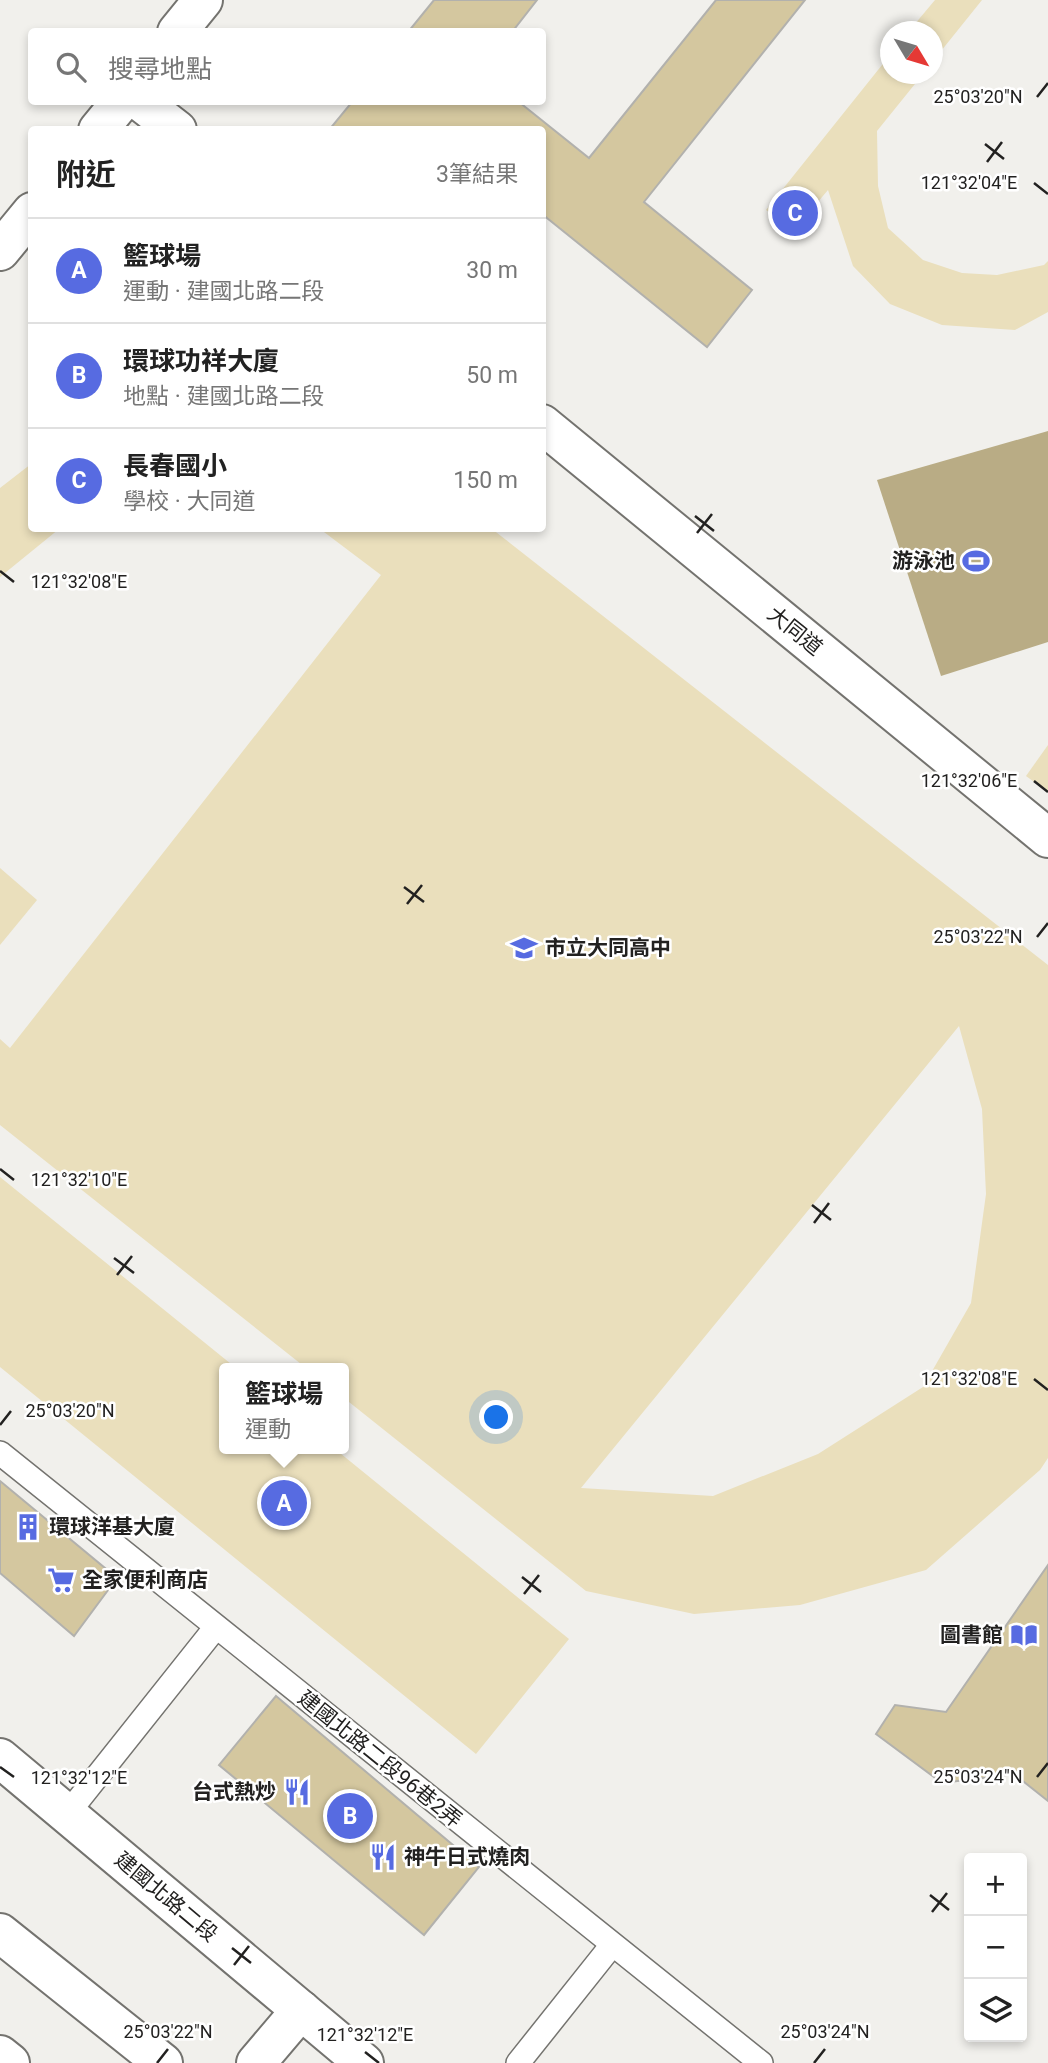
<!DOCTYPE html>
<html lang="zh-TW">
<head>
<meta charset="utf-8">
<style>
	body { margin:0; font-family:Roboto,"Noto Sans TC",sans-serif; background:#f6f6f6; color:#222 }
	.controls { position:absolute; right:21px; bottom:21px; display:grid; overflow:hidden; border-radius:7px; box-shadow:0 4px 10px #0003 }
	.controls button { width:63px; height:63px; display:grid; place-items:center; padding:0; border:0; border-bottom:2px solid #e0e0e0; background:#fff; color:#222; font:35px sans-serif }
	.compass { position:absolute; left:880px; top:21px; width:63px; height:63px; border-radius:50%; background:#fff; box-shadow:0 4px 10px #0003; rotate:128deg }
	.you { position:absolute; left:497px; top:1418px; width:24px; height:24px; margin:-18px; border:5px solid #fff; border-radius:50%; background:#1a73e8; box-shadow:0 0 0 10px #1a73e833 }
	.badge { display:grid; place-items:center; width:46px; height:46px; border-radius:50%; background:#576be1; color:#fff; font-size:23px; font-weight:700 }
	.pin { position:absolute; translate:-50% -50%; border:4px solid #fff; box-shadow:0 2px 7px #0006 }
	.popup { position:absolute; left:219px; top:1363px; width:130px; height:91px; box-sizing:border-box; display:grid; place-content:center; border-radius:7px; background:#fff; filter:drop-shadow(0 2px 5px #0005); font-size:23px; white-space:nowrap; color:#767676 }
	.popup b { font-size:26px; color:#222 }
	.popup::after { content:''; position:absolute; left:50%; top:100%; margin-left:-14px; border:14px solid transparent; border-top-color:#fff }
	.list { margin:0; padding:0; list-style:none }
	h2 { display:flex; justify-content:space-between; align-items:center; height:91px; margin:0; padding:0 28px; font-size:30px }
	h2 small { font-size:23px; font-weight:400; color:#767676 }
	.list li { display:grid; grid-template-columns:46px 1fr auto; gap:21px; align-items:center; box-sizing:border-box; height:105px; padding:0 28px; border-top:2px solid #e0e0e0 }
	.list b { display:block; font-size:26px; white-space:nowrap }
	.list p { margin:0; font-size:23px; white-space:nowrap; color:#767676 }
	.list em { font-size:23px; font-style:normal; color:#767676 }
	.icon { flex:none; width:38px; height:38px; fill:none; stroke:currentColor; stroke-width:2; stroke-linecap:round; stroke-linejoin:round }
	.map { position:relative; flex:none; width:1048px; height:2063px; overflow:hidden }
	.search { position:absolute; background:#fff; box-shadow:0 4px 10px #0003; left:28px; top:28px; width:518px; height:77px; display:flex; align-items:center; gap:18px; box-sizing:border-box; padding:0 24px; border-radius:7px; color:#767676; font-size:26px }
	.panel { position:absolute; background:#fff; box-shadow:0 4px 10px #0003; left:28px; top:126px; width:518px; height:406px; border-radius:7px }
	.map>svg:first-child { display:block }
	.green { fill:#eadfbc; fill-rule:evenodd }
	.water { fill:#b9ac85 }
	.building { fill:#d4c79f; stroke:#b2b1ad; stroke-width:2 }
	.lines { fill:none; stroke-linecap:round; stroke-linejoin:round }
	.lane-casing { stroke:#74736f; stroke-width:26 }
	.street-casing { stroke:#74736f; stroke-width:42 }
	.secondary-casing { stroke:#74736f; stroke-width:42 }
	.highway-casing { stroke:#74736f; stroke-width:42 }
	.lane { stroke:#fff; stroke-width:23 }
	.street { stroke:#fff; stroke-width:38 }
	.secondary { stroke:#fff; stroke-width:38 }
	.highway { stroke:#fff; stroke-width:38 }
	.ticks { fill:none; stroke:#222120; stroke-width:2.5 }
	.labels { text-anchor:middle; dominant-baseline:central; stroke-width:5; stroke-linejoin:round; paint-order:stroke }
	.poi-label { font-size:21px; font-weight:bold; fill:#222120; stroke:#fff; text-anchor:start }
	.street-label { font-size:21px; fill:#222120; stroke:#fff }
	.ticks-label { font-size:18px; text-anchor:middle; fill:#222120; stroke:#fff; stroke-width:5; stroke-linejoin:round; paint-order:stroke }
</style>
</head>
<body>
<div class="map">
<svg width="1048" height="2063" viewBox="0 0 1048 2063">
	<rect width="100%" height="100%" fill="#f1f0ec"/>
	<g class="green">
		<path d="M 935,0 L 982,0 L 933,61 L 932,32 L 909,31 Z"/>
		<path d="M 890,55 L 890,74 L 923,74 L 877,131 L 878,186 L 888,228 L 923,260 L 962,273 L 997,275 L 1044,265 L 1048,261 L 1048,312 L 1015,330 L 942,325 L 890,304 L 853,266 L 828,190 L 795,229 L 766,210 Z"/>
		<path d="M 31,464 L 32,528 L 59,529 L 0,577 L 0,488 Z"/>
		<path d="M 320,529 L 492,529 L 1048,965 L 1048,1458 L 1040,1470 L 926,1570 L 800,1605 L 694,1614 L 586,1591 L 344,1398 L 344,1368 L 306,1368 L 0,1125 L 0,1039 L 10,1048 L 381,575 ZM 959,1026 L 982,1109 L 986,1194 L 971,1303 L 923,1387 L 818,1454 L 713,1496 L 581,1488 Z"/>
		<path d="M 1048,745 L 1048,792 L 1026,776 Z"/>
		<path d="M 0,868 L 37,900 L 0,945 Z"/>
		<path d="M 0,1177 L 236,1368 L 224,1368 L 224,1449 L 335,1449 L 569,1639 L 476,1754 L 0,1367 Z"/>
	</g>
	<path class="water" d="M 1048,431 L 1048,642 L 941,676 L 877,480 Z"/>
	<g class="building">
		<path d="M 434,0 L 537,0 L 512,32 L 408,32 Z"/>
		<path d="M 716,0 L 805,0 L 644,202 L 752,290 L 707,347 L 542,214 L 542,130 L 329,130 L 352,102 L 519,102 L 589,158 Z"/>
		<path d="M 0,1481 L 117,1578 L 74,1636 L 0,1573 Z"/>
		<path d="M 1048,1565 L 1048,1801 L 1014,1774 L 942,1783 L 876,1734 L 895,1705 L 946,1712 Z"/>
		<path d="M 276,1696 L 479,1867 L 424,1935 L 219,1765 Z"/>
	</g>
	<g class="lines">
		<defs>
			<g id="lane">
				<path d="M 0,1453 L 761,2063"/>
				<path d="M 68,1813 L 216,1627"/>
				<path d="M 518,2063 L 612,1945"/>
			</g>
			<g id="street">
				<path d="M 141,102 L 177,130"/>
				<path d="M 542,424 L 1048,838"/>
			</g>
			<g id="secondary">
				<path d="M 177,32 L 203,0"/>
				<path d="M 98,130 L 121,102"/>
				<path d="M 0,251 L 32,212"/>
				<path d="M 0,1758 L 364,2063"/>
				<path d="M 256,2063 L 301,2010"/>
			</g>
			<g id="highway">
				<path d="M 0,1933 L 163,2063"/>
				<path d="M 0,2055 L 10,2063"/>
			</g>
		</defs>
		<use href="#lane" class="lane-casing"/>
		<use href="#street" class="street-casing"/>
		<use href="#secondary" class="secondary-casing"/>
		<use href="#highway" class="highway-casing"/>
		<use href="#lane" class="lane"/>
		<use href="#street" class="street"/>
		<use href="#secondary" class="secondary"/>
		<use href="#highway" class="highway"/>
	</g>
	<path class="ticks" d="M 1037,97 L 1048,83M 985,144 L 1004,159M 987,162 L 1002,142M 1034,183 L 1048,194M 695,516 L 714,531M 697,533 L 712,514M 0,571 L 14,582M 1034,781 L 1048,792M 404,887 L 424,902M 407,904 L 422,885M 1037,937 L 1048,923M 0,1169 L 14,1180M 812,1205 L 831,1220M 814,1223 L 829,1203M 114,1258 L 134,1273M 117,1275 L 132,1256M 1034,1379 L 1048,1390M 0,1425 L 11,1411M 522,1577 L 541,1592M 524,1594 L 539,1575M 0,1767 L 14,1777M 1037,1777 L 1048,1763M 930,1895 L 949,1910M 932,1912 L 947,1893M 232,1948 L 251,1963M 234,1965 L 249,1946M 365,2052 L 379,2063M 157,2063 L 168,2049M 814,2063 L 825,2049"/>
	<defs>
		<symbol id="stadium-bare" viewBox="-9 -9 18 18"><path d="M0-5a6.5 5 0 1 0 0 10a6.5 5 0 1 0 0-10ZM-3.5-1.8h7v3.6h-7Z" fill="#576be1" stroke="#fff" stroke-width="2.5" paint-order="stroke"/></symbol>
		<symbol id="school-bare" viewBox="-9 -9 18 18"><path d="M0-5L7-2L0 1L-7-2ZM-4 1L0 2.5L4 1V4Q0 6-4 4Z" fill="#576be1" stroke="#fff" stroke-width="2.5" paint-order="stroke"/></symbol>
		<symbol id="building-bare" viewBox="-9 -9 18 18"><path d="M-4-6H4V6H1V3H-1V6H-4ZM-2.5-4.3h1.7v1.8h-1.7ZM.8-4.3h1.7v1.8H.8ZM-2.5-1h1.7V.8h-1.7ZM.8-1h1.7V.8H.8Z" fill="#576be1" stroke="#fff" stroke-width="2.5" paint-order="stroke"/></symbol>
		<symbol id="supermarket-bare" viewBox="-9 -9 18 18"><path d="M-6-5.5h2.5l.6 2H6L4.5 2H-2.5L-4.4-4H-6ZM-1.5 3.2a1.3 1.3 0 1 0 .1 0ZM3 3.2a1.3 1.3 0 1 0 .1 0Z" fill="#576be1" stroke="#fff" stroke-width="2.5" paint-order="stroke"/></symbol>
		<symbol id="library-bare" viewBox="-9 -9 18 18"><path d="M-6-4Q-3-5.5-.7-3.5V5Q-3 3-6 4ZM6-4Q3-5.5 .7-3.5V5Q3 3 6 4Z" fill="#576be1" stroke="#fff" stroke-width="2.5" paint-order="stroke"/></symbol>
		<symbol id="restaurant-bare" viewBox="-9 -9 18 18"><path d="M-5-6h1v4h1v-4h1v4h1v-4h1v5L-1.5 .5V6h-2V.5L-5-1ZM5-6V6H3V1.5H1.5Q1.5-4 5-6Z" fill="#576be1" stroke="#fff" stroke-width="2.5" paint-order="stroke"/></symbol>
	</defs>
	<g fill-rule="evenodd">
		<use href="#stadium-bare" x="957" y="542" width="38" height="38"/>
		<use href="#school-bare" x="505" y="929" width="38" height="38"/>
		<use href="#building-bare" x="9" y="1508" width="38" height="38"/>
		<use href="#supermarket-bare" x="42" y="1561" width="38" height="38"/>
		<use href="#library-bare" x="1005" y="1616" width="38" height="38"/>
		<use href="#restaurant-bare" x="278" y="1773" width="38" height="38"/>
		<use href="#restaurant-bare" x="364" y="1838" width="38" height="38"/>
	</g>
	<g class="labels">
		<g class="poi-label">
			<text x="955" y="561" text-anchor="end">游泳池</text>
			<text x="545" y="948">市立大同高中</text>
			<text x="49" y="1527">環球洋基大廈</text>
			<text x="82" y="1580">全家便利商店</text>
			<text x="1003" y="1635" text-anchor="end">圖書館</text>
			<text x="276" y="1792" text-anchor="end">台式熱炒</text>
			<text x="404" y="1857">神牛日式燒肉</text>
		</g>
		<g class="street-label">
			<text transform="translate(795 631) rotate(39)">大同道</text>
			<text transform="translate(380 1759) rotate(39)">建國北路二段96巷2弄</text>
			<text transform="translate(166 1897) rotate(40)">建國北路二段</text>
		</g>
	</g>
	<g class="ticks-label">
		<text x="978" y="103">25°03'20"N</text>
		<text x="969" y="189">121°32'04"E</text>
		<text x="79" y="588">121°32'08"E</text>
		<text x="969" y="787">121°32'06"E</text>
		<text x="978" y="943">25°03'22"N</text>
		<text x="79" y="1186">121°32'10"E</text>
		<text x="969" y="1385">121°32'08"E</text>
		<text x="70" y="1417">25°03'20"N</text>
		<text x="978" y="1783">25°03'24"N</text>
		<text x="79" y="1784">121°32'12"E</text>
		<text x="168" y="2038">25°03'22"N</text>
		<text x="825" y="2038">25°03'24"N</text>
		<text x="365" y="2041">121°32'12"E</text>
	</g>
</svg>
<div class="controls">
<button>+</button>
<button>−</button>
<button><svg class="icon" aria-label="layers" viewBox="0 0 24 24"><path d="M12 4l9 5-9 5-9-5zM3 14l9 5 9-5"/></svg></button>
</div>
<svg class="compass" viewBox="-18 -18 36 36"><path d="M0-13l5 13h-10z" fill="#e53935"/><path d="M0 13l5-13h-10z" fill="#767676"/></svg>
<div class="you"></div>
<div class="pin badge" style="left:284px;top:1503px">A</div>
<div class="popup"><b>籃球場</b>運動</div>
<div class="pin badge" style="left:350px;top:1816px">B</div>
<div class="pin badge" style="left:795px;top:213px">C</div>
<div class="search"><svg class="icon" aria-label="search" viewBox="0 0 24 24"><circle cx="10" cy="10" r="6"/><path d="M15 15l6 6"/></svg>搜尋地點</div>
<section class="panel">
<h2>附近<small>3筆結果</small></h2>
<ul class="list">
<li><span class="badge">A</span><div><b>籃球場</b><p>運動 · 建國北路二段</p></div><em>30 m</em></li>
<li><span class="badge">B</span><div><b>環球功祥大廈</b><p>地點 · 建國北路二段</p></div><em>50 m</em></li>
<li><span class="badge">C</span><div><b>長春國小</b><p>學校 · 大同道</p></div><em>150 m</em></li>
</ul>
</section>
</div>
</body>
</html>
